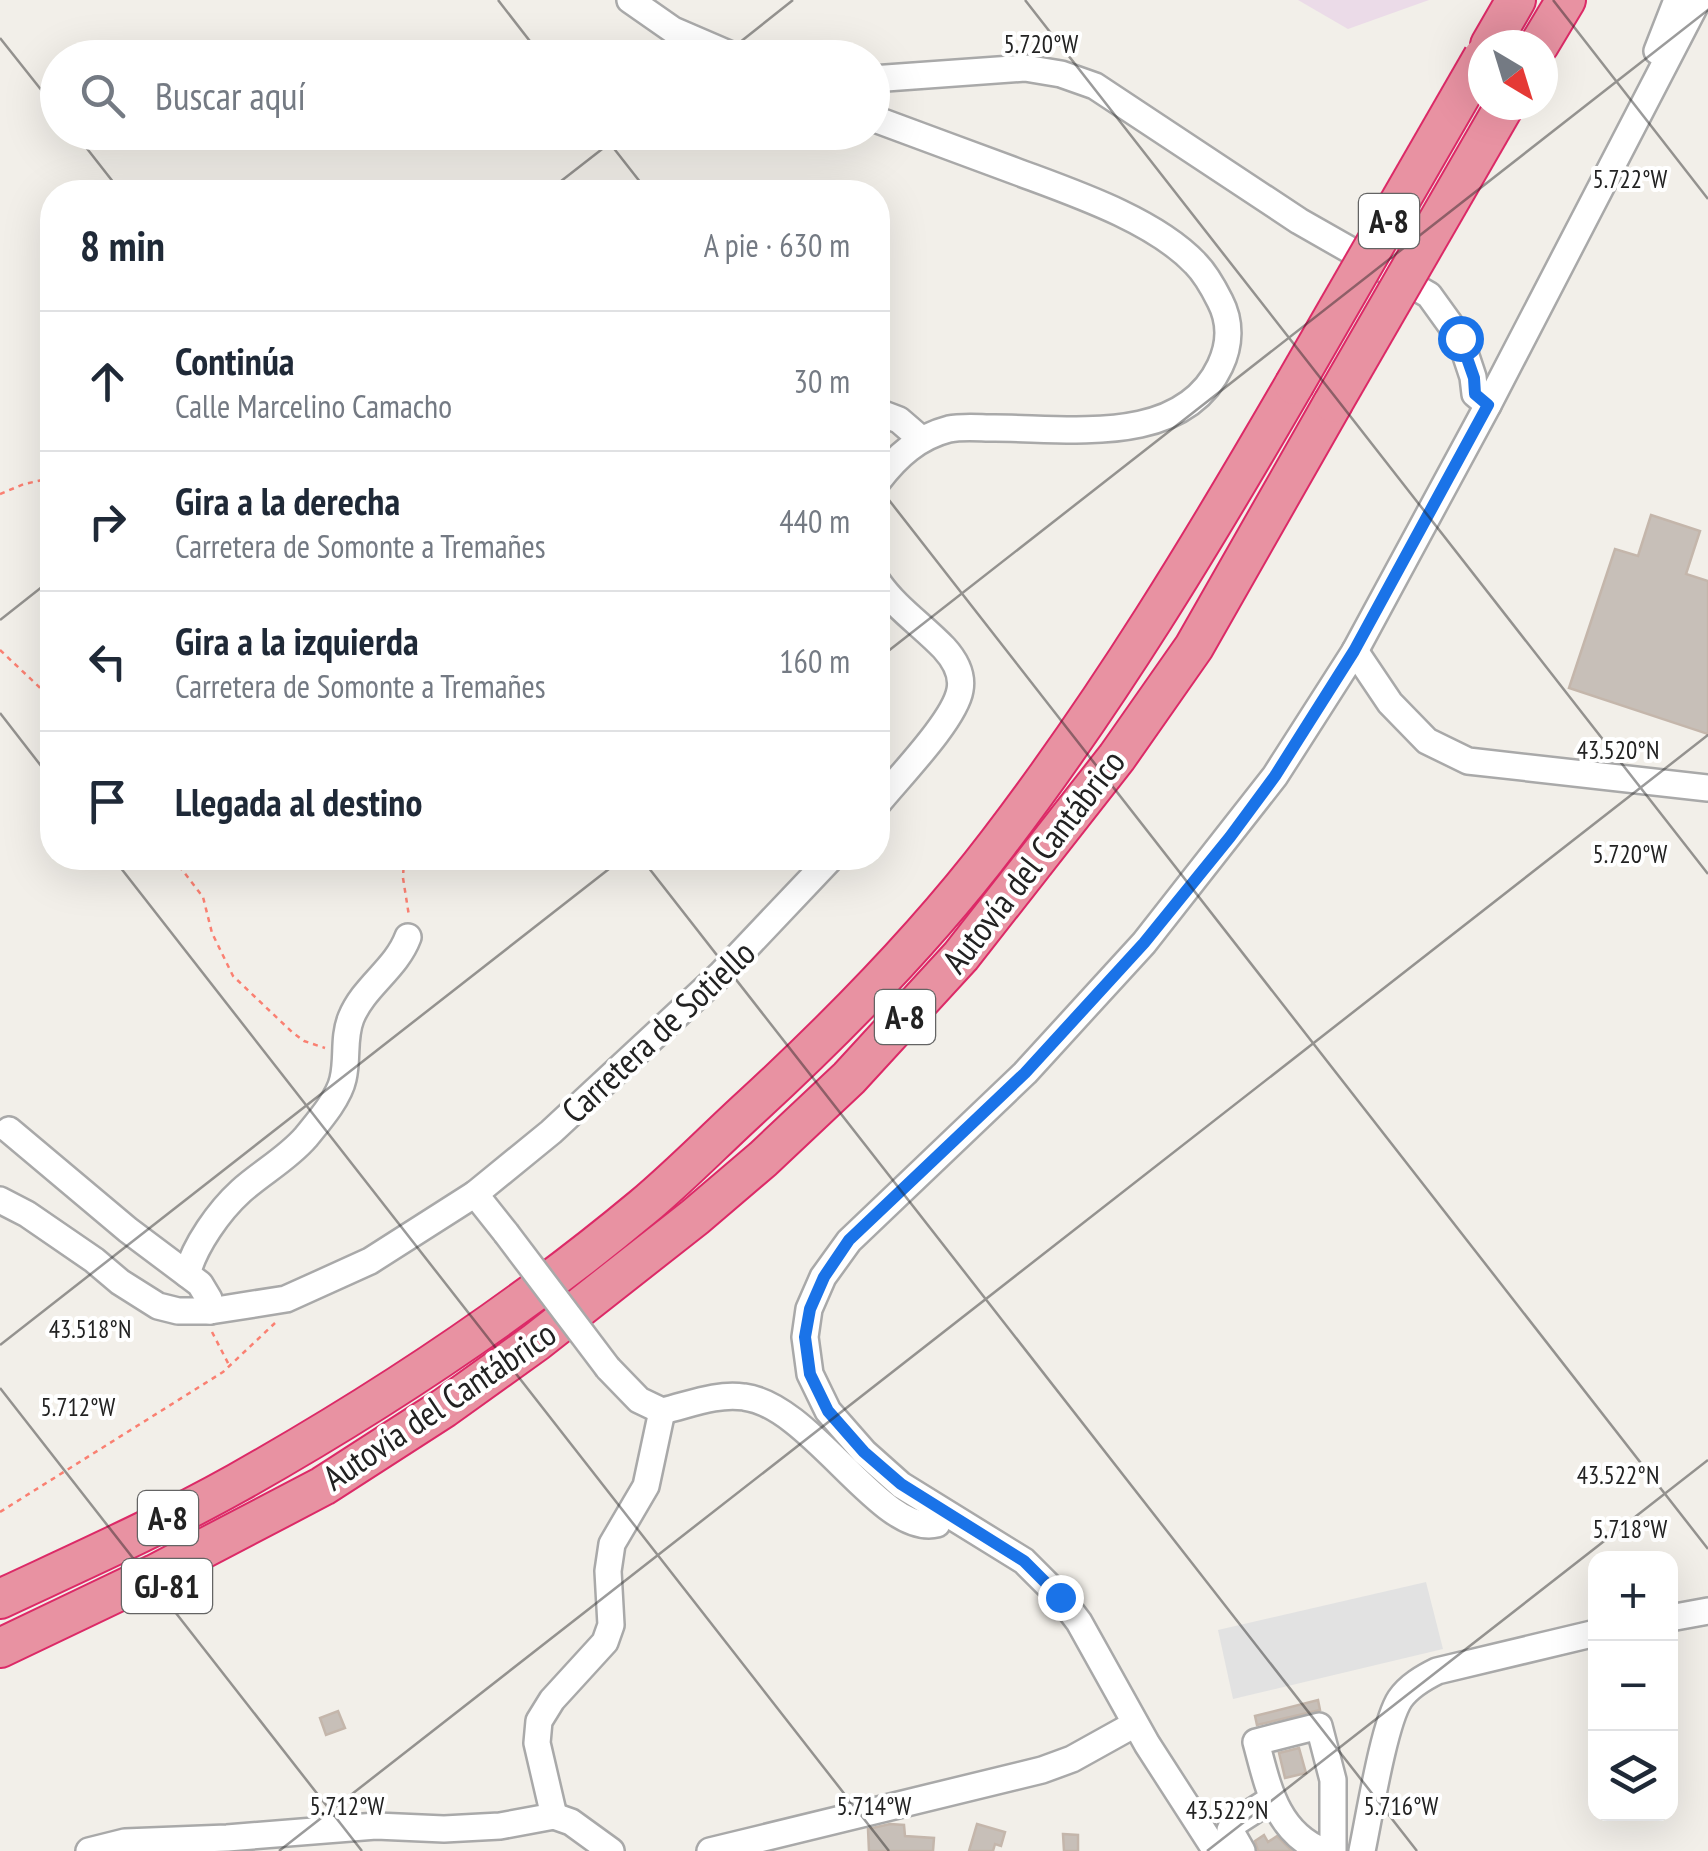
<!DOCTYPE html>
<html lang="es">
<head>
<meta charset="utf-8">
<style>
	body { margin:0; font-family:"PT Sans Narrow",sans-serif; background:#f6f6f7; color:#1f2937 }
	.controls { position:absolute; right:30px; bottom:30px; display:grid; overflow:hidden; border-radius:20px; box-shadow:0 10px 40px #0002 }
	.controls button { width:90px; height:90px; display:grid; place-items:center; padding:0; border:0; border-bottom:2px solid #e0e1e3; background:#fff; color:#1f2937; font:50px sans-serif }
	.compass { position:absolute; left:1468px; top:30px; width:90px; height:90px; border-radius:50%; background:#fff; box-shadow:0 10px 40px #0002; rotate:142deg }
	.stop { position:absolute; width:30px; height:30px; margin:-22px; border:8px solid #1a73e8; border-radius:50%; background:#fff }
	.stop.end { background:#1a73e8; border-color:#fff; box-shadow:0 2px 10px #0008 }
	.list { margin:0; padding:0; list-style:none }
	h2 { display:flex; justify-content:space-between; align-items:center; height:130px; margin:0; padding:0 40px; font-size:42px }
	h2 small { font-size:32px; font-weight:400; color:#747a83 }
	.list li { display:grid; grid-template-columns:65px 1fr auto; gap:30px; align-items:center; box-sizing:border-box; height:140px; padding:0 40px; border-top:2px solid #e0e1e3 }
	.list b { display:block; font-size:38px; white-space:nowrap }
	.list p { margin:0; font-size:32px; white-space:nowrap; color:#747a83 }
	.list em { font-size:32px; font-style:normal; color:#747a83 }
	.icon { flex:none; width:55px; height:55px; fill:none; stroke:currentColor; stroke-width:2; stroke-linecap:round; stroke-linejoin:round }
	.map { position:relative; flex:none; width:1708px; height:1851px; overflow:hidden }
	.search { position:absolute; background:#fff; box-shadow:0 10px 40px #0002; left:40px; top:40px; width:850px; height:110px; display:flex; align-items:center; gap:25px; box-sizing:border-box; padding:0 35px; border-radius:55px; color:#747a83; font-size:38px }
	.panel { position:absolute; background:#fff; box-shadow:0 10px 40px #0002; left:40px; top:180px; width:850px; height:690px; border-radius:40px }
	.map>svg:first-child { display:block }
	.industrial { fill:#ebdbe8 }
	.parking { fill:#e2e2e2 }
	.building { fill:#c7bfb8; stroke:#c4b6ab; stroke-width:2.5 }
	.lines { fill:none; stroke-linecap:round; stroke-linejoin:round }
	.minor-casing { stroke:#a9a9a9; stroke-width:30 }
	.highway-casing { stroke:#dc2a67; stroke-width:42 }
	.path { stroke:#fa8072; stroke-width:2.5; stroke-dasharray:5 5; stroke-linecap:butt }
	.minor { stroke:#fff; stroke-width:25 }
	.highway { stroke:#e892a2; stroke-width:38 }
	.minor-bridge-casing { stroke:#a9a9a9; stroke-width:30; stroke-linecap:butt }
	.highway-bridge-casing { stroke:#dc2a67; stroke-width:42; stroke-linecap:butt }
	.minor-bridge { stroke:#fff; stroke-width:25 }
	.highway-bridge { stroke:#e892a2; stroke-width:38 }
	.route { stroke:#1a73e8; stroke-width:12 }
	.ticks { fill:none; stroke:#222; stroke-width:2.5; stroke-opacity:0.45 }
	.labels { text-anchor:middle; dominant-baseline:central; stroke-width:8; stroke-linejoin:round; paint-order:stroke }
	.shield { fill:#fff; stroke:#646464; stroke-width:2.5 }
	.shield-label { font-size:32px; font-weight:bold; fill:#222 }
	.street-label { font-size:35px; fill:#222; stroke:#fff }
	.ticks-label { font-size:25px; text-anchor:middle; fill:#222; stroke:#fff; stroke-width:8; stroke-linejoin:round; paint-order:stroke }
</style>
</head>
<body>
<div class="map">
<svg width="1708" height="1851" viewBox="0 0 1708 1851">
	<rect width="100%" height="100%" fill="#f2efe9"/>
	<path class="industrial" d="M 1298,0 L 1429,0 L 1348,29 Z"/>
	<path class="parking" d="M 1426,1582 L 1443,1649 L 1233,1699 L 1218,1630 Z"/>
	<g class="building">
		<path d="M 1651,515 L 1700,531 L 1686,574 L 1708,581 L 1708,734 L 1569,688 L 1615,549 L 1638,556 Z"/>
		<path d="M 1318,1700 L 1320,1710 L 1257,1725 L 1255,1716 Z"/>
		<path d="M 338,1711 L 345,1728 L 326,1735 L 320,1718 Z"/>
		<path d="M 1299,1748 L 1306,1773 L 1285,1778 L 1279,1753 Z"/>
		<path d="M 890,1824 L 904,1825 L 905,1836 L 934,1838 L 933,1851 L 869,1851 L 868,1829 Z"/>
		<path d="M 977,1824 L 1005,1832 L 1001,1846 L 995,1844 L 993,1851 L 969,1851 Z"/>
		<path d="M 1063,1834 L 1078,1835 L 1078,1851 L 1064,1851 Z"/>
		<path d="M 1264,1835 L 1268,1842 L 1277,1836 L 1292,1851 L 1258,1851 L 1255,1841 Z"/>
	</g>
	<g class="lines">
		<defs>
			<g id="minor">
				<path d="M 630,0 L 673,30 L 738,58"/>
				<path d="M 1657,51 L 1677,0"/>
				<path d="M 872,79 L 1025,68 L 1061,74 L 1095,86 L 1299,221 L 1429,295 L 1460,338 L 1473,377 L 1475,394 L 1488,405"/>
				<path d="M 872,118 C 920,136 967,153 1015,171 C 1071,192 1153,219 1195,263 C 1206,274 1213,287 1220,301 C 1231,322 1230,345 1220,366 C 1182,447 1069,428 995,428 C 980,428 963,426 949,429 C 918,437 897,456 878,481"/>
				<path d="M 878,412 L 899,420 L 921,439"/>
				<path d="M 878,582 C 896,608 922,625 944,648 C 954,659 963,674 960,690 C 955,720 898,778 878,803"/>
				<path d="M 1355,651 L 1390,703 L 1427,741 L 1468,761 L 1708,788"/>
				<path d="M 9,1130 L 128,1230 L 200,1284 L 209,1299 L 210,1311"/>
				<path d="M 475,1194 L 506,1233"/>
				<path d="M 0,1200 L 27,1214 L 94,1260 L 120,1282 L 158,1306 L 178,1311 L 210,1311 L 286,1299 L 370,1261 L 475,1194 L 551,1132 L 720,975 L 831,858"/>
				<path d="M 187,1274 C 195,1245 219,1211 241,1191 C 262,1172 287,1159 306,1137 C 319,1121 339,1098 343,1079 C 348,1058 343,1038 351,1018 C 364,986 396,969 408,937"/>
				<path d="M 608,1368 L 639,1400 L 662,1411 C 689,1405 716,1393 744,1397 C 812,1405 882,1538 937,1524 L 942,1512"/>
				<path d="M 1670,1618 L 1708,1611"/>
				<path d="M 554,1816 L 537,1743 L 539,1721 L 552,1700 L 605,1642 L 611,1625 L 608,1571 L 612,1544 L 646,1486 L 662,1411"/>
				<path d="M 89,1851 L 125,1842 L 227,1838 L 376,1826 L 444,1829 L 500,1826 L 554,1816 L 571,1822 L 611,1851"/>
				<path d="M 710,1851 L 1042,1770 L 1072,1759 L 1135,1724"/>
				<path d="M 1216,1851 L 1147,1744 L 1079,1622 L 1060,1597 L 1024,1561 L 901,1485 L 864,1452 L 828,1411 L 810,1374 L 805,1337 L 809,1309 L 823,1277 L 849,1241 L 1025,1073 L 1144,943 L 1275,776 L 1355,651 L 1488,405 L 1698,0"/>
				<path d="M 1242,1851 L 1230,1830 L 1233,1824 L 1272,1799"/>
				<path d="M 1323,1851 C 1276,1832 1268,1786 1256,1742 L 1319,1726 L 1333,1780 L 1333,1851"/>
				<path d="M 1362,1851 C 1369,1818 1384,1723 1400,1699 C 1409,1686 1423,1678 1437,1671 L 1596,1633"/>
			</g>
			<g id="highway">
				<path d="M 1490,45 L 1516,0"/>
				<path d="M 1539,45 L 1566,0"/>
				<path d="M 0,1599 C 79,1562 160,1526 237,1483 C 379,1403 517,1312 643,1207 C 680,1176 714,1141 750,1108 C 838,1027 925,939 998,843 C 1109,698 1203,542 1294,385"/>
				<path d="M 0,1648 L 155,1574 L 323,1486 L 444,1408 L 536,1342 L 695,1217 L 763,1159 L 849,1078 L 961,956 L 1117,757 L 1194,647 L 1333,403"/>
			</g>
		</defs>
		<use href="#minor" class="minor-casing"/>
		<use href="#highway" class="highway-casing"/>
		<g class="path">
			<path d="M 0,494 L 24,484 L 52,478"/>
			<path d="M 0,650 L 52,699"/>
			<path d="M 173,858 L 203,897 L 212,933 L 233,976 L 292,1032 L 304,1041 L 325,1048"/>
			<path d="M 404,858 L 403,878 L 409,916"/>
			<path d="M 212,1332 L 229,1365"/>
			<path d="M 0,1512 L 223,1372 L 275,1323"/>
		</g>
		<use href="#minor" class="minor"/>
		<use href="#highway" class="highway"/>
		<defs>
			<path id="minor-bridge" d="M 506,1233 L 608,1368"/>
			<g id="highway-bridge">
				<path d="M 1294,385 L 1483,57"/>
				<path d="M 1333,403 L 1505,105"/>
			</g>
		</defs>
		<use href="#minor-bridge" class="minor-bridge-casing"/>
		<use href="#highway-bridge" class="highway-bridge-casing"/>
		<use href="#minor-bridge" class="minor-bridge"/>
		<use href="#highway-bridge" class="highway-bridge"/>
	</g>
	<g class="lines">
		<path class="route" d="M 1060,1597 L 1024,1561 L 901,1484 L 864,1452 L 828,1411 L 810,1374 L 805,1337 L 810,1309 L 824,1277 L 849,1240 L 1025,1073 L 1144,943 L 1230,837 L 1275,776 L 1354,651 L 1488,405 L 1475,394 L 1474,378 L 1460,338"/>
	</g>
	<path class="ticks" d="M 498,0 L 543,58M 1025,0 L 1708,874M 1553,0 L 1708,199M 0,38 L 58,111M 720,58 L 793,0M 74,132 L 121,192M 601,132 L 648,192M 547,192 L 624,132M 878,486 L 1708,1549M 0,620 L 52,579M 878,659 L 1708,10M 0,713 L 52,780M 113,858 L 889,1851M 641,858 L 1417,1851M 0,1345 L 623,858M 0,1388 L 362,1851M 279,1851 L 1708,735M 1207,1851 L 1708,1460"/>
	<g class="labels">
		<g class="shield">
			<rect x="1359" y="194" width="60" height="54" rx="8"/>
			<rect x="875" y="990" width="60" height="54" rx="8"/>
			<rect x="138" y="1491" width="60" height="54" rx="8"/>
			<rect x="122" y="1559" width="90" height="54" rx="8"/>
		</g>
		<g class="shield-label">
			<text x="1389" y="221">A-8</text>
			<text x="905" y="1017">A-8</text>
			<text x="168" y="1518">A-8</text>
			<text x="167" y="1586">GJ-81</text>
		</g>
		<g class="street-label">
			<text transform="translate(1033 861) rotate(-52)">Autovía del Cantábrico</text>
			<text transform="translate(658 1031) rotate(-43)">Carretera de Sotiello</text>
			<text transform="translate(439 1405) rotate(-34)">Autovía del Cantábrico</text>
		</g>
	</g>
	<g class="ticks-label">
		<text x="1041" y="53">5.720°W</text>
		<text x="1630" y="188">5.722°W</text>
		<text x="1618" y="759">43.520°N</text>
		<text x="1630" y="863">5.720°W</text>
		<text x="90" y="1338">43.518°N</text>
		<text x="78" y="1416">5.712°W</text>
		<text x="1618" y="1484">43.522°N</text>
		<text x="1630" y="1538">5.718°W</text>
		<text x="347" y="1815">5.712°W</text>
		<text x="874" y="1815">5.714°W</text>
		<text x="1401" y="1815">5.716°W</text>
		<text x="1227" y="1819">43.522°N</text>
	</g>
</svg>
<div class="controls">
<button>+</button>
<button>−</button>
<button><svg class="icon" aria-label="layers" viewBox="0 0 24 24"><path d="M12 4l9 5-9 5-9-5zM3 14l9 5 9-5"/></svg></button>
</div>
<svg class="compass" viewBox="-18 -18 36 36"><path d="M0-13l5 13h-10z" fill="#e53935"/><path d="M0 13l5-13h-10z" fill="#747a83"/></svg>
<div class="stop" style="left:1460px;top:338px"></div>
<div class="stop end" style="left:1060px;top:1597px"></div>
<div class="search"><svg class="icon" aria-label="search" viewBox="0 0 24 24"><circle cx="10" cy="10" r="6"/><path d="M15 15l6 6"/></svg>Buscar aquí</div>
<section class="panel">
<h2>8 min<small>A pie · 630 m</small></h2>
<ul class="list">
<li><svg class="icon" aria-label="ahead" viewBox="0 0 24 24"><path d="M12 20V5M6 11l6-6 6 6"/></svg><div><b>Continúa</b><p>Calle Marcelino Camacho</p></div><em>30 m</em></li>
<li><svg class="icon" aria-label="right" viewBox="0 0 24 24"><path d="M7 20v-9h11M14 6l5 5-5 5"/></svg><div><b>Gira a la derecha</b><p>Carretera de Somonte a Tremañes</p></div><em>440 m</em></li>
<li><svg class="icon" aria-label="left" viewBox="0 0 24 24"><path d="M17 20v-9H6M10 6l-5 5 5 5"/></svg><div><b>Gira a la izquierda</b><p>Carretera de Somonte a Tremañes</p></div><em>160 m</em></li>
<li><svg class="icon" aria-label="arrive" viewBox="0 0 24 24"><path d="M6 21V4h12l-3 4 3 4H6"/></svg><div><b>Llegada al destino</b></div></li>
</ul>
</section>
</div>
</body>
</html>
